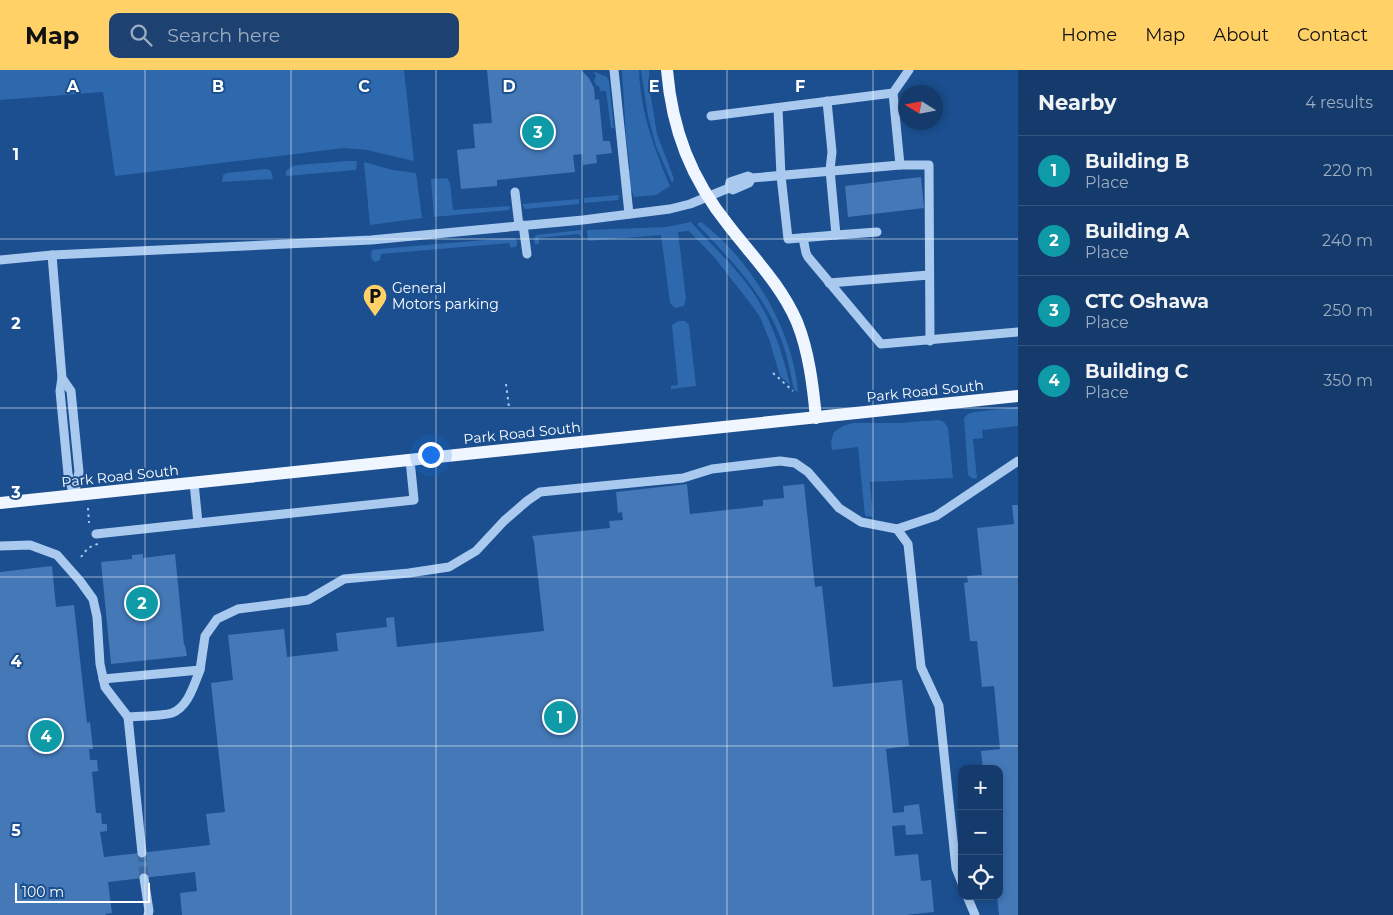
<!DOCTYPE html>
<html lang="en">
<head>
<meta charset="utf-8">
<style>
	body { margin:0; font-family:Montserrat,sans-serif; background:#1d4271; color:#f1f3f6 }
	.controls { position:absolute; right:15px; bottom:15px; display:grid; overflow:hidden; border-radius:10px; box-shadow:0 2px 8px #0003 }
	.controls button { width:45px; height:45px; display:grid; place-items:center; padding:0; border:0; border-bottom:1px solid #33557e; background:#143b6b; color:#f1f3f6; font:25px sans-serif }
	.compass { position:absolute; left:898px; top:15px; width:45px; height:45px; border-radius:50%; background:#143b6b; box-shadow:0 2px 8px #0003; rotate:281deg }
	.scale { position:absolute; left:15px; bottom:12px; width:135px; box-sizing:border-box; padding-left:5px; border:2px solid #fff; border-top:0; font-size:14px; line-height:18px; white-space:nowrap; color:#fff; -webkit-text-stroke:4px #1b4f8f; paint-order:stroke }
	.you { position:absolute; left:430px; top:384px; width:18px; height:18px; margin:-12px; border:4px solid #fff; border-radius:50%; background:#1a73e8; box-shadow:0 0 0 8px #1a73e833 }
	.badge { display:grid; place-items:center; width:32px; height:32px; border-radius:50%; background:#ffd166; color:#fff; font-size:16px; font-weight:700 }
	.pin { position:absolute; translate:-50% -50%; border:2px solid #fff; box-shadow:0 1px 5px #0006 }
	.list { margin:0; padding:0; list-style:none }
	h2 { display:flex; justify-content:space-between; align-items:center; height:65px; margin:0; padding:0 20px; font-size:21px }
	h2 small { font-size:16px; font-weight:400; color:#9dadc1 }
	.list li { display:grid; grid-template-columns:32px 1fr auto; gap:15px; align-items:center; box-sizing:border-box; height:70px; padding:0 20px; border-top:1px solid #33557e }
	.list b { display:block; font-size:19px; white-space:nowrap }
	.list p { margin:0; font-size:16px; white-space:nowrap; color:#9dadc1 }
	.list em { font-size:16px; font-style:normal; color:#9dadc1 }
	.icon { flex:none; width:28px; height:28px; fill:none; stroke:currentColor; stroke-width:2; stroke-linecap:round; stroke-linejoin:round }
	.map { position:relative; flex:none; width:1018px; height:845px; overflow:hidden }
	header { display:flex; align-items:center; gap:30px; box-sizing:border-box; height:70px; padding:0 25px; background:#ffd166; color:#111 }
	header strong { font-size:24px }
	nav { display:flex; gap:28px; margin-inline-start:auto; font-size:18px }
	.search { width:350px; height:45px; background:#1d4271; display:flex; align-items:center; gap:12px; box-sizing:border-box; padding:0 18px; border-radius:10px; color:#9dadc1; font-size:19px }
	main { display:flex }
	aside { flex:1; background:#143b6b }
	.map>svg:first-child { display:block }
	.green { fill:#2e69ad }
	.building { fill:#4478b7 }
	.lines { fill:none; stroke-linecap:round; stroke-linejoin:round }
	.minor-tunnel { stroke:#3d69a0; stroke-width:9; stroke-dasharray:9 4.5; stroke-linecap:butt }
	.path { stroke:#a9c9ee; stroke-width:2; stroke-dasharray:2.5 4; stroke-linecap:butt }
	.minor { stroke:#a9c9ee; stroke-width:9 }
	.major { stroke:#f0f6ff; stroke-width:12 }
	.grid { fill:none; stroke:#fff; stroke-width:1; stroke-opacity:0.55 }
	.labels { text-anchor:middle; dominant-baseline:central; stroke-width:4; stroke-linejoin:round; paint-order:stroke }
	.poi-label { font-size:14px; fill:#fff; stroke:#1b4f8f; text-anchor:start }
	.street-label { font-size:14px; fill:#fff; stroke:#1b4f8f }
	.grid-label { font-size:16px; text-anchor:middle; font-weight:bold; fill:#fff; stroke:#1b4f8f; stroke-width:4; stroke-linejoin:round; paint-order:stroke }
</style>
</head>
<body>
<header>
<strong>Map</strong>
<div class="search"><svg class="icon" aria-label="search" viewBox="0 0 24 24"><circle cx="10" cy="10" r="6"/><path d="M15 15l6 6"/></svg>Search here</div>
<nav><a>Home</a><a>Map</a><a>About</a><a>Contact</a></nav>
</header>
<main>
<div class="map">
<svg width="1018" height="845" viewBox="0 0 1018 845">
	<rect width="100%" height="100%" fill="#1b4f8f"/>
	<g class="green">
		<path d="M 0,0 L 404,0 L 414,91 L 367,80 L 344,78 L 115,106 L 103,22 L 0,30 Z"/>
		<path d="M 622,0 L 639,0 C 640,41 654,78 670,116 L 656,125 L 634,127 L 632,121 L 630,120 L 628,100 L 630,99 L 626,67 Z"/>
		<path d="M 641,0 L 649,0 L 649,15 L 657,64 L 674,109 L 672,113 L 656,76 L 648,46 Z"/>
		<path d="M 593,1 L 607,7 L 609,12 L 614,58 L 611,58 L 606,21 L 600,21 L 599,16 L 597,16 L 594,11 L 596,6 Z"/>
		<path d="M 348,91 L 357,91 L 356,100 L 286,106 L 286,101 L 291,97 L 297,95 Z"/>
		<path d="M 364,92 L 393,100 L 416,103 L 422,148 L 370,155 Z"/>
		<path d="M 267,99 L 271,101 L 273,109 L 222,112 L 223,105 L 227,103 Z"/>
		<path d="M 447,108 L 450,113 L 453,140 L 510,136 L 509,140 L 434,147 L 431,109 Z"/>
		<path d="M 619,125 L 618,130 L 584,133 L 584,128 Z"/>
		<path d="M 579,129 L 579,134 L 525,139 L 522,134 Z"/>
		<path d="M 691,152 C 706,169 723,185 738,203 C 766,234 781,275 790,315 L 780,306 L 769,269 L 760,247 L 750,233 L 714,187 L 689,161 L 678,162 L 686,229 L 684,236 L 675,238 L 670,233 L 661,165 L 588,171 L 587,160 L 666,157 Z"/>
		<path d="M 701,152 C 751,189 793,260 798,322 L 794,320 C 790,301 787,282 779,264 C 761,220 729,188 697,154 Z"/>
		<path d="M 581,160 L 582,167 L 578,164 L 539,168 L 539,174 L 535,174 L 534,169 L 536,165 Z"/>
		<path d="M 508,168 L 515,168 L 517,171 L 517,176 L 511,178 L 509,173 L 381,184 L 380,190 L 375,192 L 371,188 L 372,180 L 379,179 Z"/>
		<path d="M 678,251 L 685,251 L 689,255 L 696,316 L 671,319 L 671,316 L 678,315 L 672,255 Z"/>
		<path d="M 1018,337 L 1018,356 L 982,360 L 983,368 L 973,369 L 977,408 L 973,409 L 968,405 L 964,348 L 968,344 L 974,342 Z"/>
		<path d="M 939,350 L 944,352 L 948,358 L 953,408 L 870,412 L 873,447 L 865,446 L 858,377 L 832,380 L 831,372 L 834,362 L 843,356 L 853,353 L 898,353 Z"/>
	</g>
	<g class="building">
		<path d="M 487,0 L 581,0 L 589,8 L 594,18 L 595,30 L 599,29 L 603,71 L 610,71 L 612,83 L 596,85 L 597,93 L 583,95 L 582,84 L 573,85 L 575,102 L 497,110 L 497,116 L 461,119 L 457,80 L 475,78 L 473,54 L 492,53 Z"/>
		<path d="M 921,107 L 924,138 L 848,147 L 845,116 Z"/>
		<path d="M 687,414 L 690,444 L 763,436 L 763,430 L 784,428 L 783,416 L 804,414 L 815,517 L 822,516 L 833,617 L 902,610 L 909,676 L 886,679 L 893,743 L 904,742 L 904,736 L 919,734 L 923,764 L 906,765 L 905,755 L 892,756 L 895,786 L 918,784 L 921,811 L 931,810 L 934,842 L 906,845 L 182,845 L 180,823 L 197,821 L 195,802 L 108,812 L 112,843 L 105,844 L 106,845 L 0,845 L 0,502 L 52,496 L 56,537 L 74,535 L 87,653 L 90,652 L 93,679 L 89,679 L 90,690 L 97,690 L 98,701 L 92,702 L 96,743 L 101,743 L 102,754 L 107,754 L 107,761 L 100,762 L 104,787 L 210,775 L 206,744 L 225,742 L 211,613 L 233,610 L 228,565 L 284,559 L 287,587 L 338,581 L 336,563 L 387,557 L 386,548 L 394,547 L 397,577 L 544,561 L 534,472 L 532,466 L 610,458 L 609,451 L 623,450 L 622,442 L 618,443 L 616,422 Z"/>
		<path d="M 1012,435 L 1018,435 L 1018,845 L 999,845 L 997,826 L 999,826 L 999,699 L 983,699 L 981,681 L 1000,679 L 994,616 L 982,617 L 977,571 L 970,571 L 964,513 L 968,512 L 967,506 L 982,505 L 977,458 L 1014,454 Z"/>
		<path d="M 143,484 L 143,488 L 175,484 L 184,575 L 185,575 L 187,586 L 111,594 L 101,492 L 132,489 L 132,485 Z"/>
	</g>
	<g class="lines">
		<path class="minor-tunnel" d="M 142,783 L 144,808"/>
		<g class="path">
			<path d="M 773,303 L 793,321"/>
			<path d="M 506,314 L 509,337"/>
			<path d="M 88,438 L 89,453"/>
			<path d="M 81,487 L 88,478 L 100,473"/>
		</g>
		<g class="minor">
			<path d="M 614,0 L 629,144"/>
			<path d="M 893,23 L 900,95"/>
			<path d="M 827,31 L 832,82 L 830,100 L 836,165 L 877,162"/>
			<path d="M 778,38 L 781,106 L 788,169 L 836,165"/>
			<path d="M 711,46 L 893,23 L 909,0"/>
			<path d="M 752,108 L 749,113 L 733,120 L 729,118 L 730,112 L 748,106 L 752,108 L 900,95 L 929,95 L 930,271"/>
			<path d="M 515,122 L 519,156"/>
			<path d="M 523,155 L 527,184"/>
			<path d="M 803,168 L 806,183 L 808,187 L 881,274 L 1018,262"/>
			<path d="M 52,185 L 62,308 L 60,321 L 68,404 L 74,426"/>
			<path d="M 0,190 L 52,185 L 371,170 L 583,150 L 670,139 L 690,134 L 729,118"/>
			<path d="M 829,213 L 929,205"/>
			<path d="M 62,308 L 71,321 L 79,402 L 74,425"/>
			<path d="M 194,413 L 198,453"/>
			<path d="M 897,459 L 936,446 L 1018,391"/>
			<path d="M 96,464 L 414,430 L 410,390"/>
			<path d="M 0,476 L 30,475 L 57,485 L 80,511 L 93,529 L 97,547 L 100,594 L 105,617 L 128,647 L 142,783"/>
			<path d="M 200,600 L 205,566 L 217,549 L 238,539 L 308,530 L 344,509 L 409,503 L 449,497 L 476,481 L 504,451 L 527,431 L 540,422 L 683,408 L 712,399 L 780,391 L 795,393 L 808,402 L 839,438 L 861,452 L 897,459 L 908,474 L 921,597 L 939,636 L 956,798 L 962,813"/>
			<path d="M 103,609 L 200,600 C 194,615 188,637 172,643 C 163,646 139,646 128,647"/>
			<path d="M 144,808 L 149,841 L 148,845"/>
			<path d="M 967,826 L 975,845"/>
		</g>
		<g class="major">
			<path d="M 667,0 C 672,60 691,109 729,156 C 753,187 781,215 797,252 C 809,282 813,316 816,348"/>
			<path d="M 0,433 L 1018,326"/>
		</g>
	</g>
	<path class="grid" d="M 145,0 L 145,845M 291,0 L 291,845M 436,0 L 436,845M 582,0 L 582,845M 727,0 L 727,845M 873,0 L 873,845M 0,169 L 1018,169M 0,338 L 1018,338M 0,507 L 1018,507M 0,676 L 1018,676"/>
	<defs>
		<symbol id="parking-pin" viewBox="-11 -11 22 30"><path d="M0 17L-7.5 6A9.5 9.5 0 1 1 7.5 6Z" fill="#ffd166" stroke="#1b4f8f"/><path d="M-3.5-5.5H1a3.5 3.5 0 0 1 0 7H-1V5.5H-3.5ZM-1-3.4V-.6H.8a1.4 1.4 0 0 0 0-2.8Z" fill="#111"/></symbol>
	</defs>
	<g fill-rule="evenodd">
		<use href="#parking-pin" x="361" y="212" width="28" height="38"/>
	</g>
	<g class="labels">
		<g class="poi-label">
			<text x="392" y="218">General<tspan x="392" dy="16">Motors parking</tspan></text>
		</g>
		<g class="street-label">
			<text transform="translate(925 321) rotate(-6)">Park Road South</text>
			<text transform="translate(522 363) rotate(-6)">Park Road South</text>
			<text transform="translate(120 406) rotate(-6)">Park Road South</text>
		</g>
	</g>
	<g class="grid-label">
		<text x="73" y="22">A</text>
		<text x="218" y="22">B</text>
		<text x="364" y="22">C</text>
		<text x="509" y="22">D</text>
		<text x="654" y="22">E</text>
		<text x="800" y="22">F</text>
		<text x="16" y="90">1</text>
		<text x="16" y="259">2</text>
		<text x="16" y="428">3</text>
		<text x="16" y="597">4</text>
		<text x="16" y="766">5</text>
	</g>
</svg>
<div class="controls">
<button>+</button>
<button>−</button>
<button><svg class="icon" aria-label="locate" viewBox="0 0 24 24"><circle cx="12" cy="12" r="6"/><path d="M12 2v4M12 18v4M2 12h4M18 12h4"/></svg></button>
</div>
<svg class="compass" viewBox="-18 -18 36 36"><path d="M0-13l5 13h-10z" fill="#e53935"/><path d="M0 13l5-13h-10z" fill="#9dadc1"/></svg>
<div class="scale">100 m</div>
<div class="you"></div>
<div class="pin badge" style="left:560px;top:647px;background:#0f9aa8">1</div>
<div class="pin badge" style="left:142px;top:533px;background:#0f9aa8">2</div>
<div class="pin badge" style="left:538px;top:62px;background:#0f9aa8">3</div>
<div class="pin badge" style="left:46px;top:666px;background:#0f9aa8">4</div>
</div>
<aside>
<h2>Nearby<small>4 results</small></h2>
<ul class="list">
<li><span class="badge" style="background:#0f9aa8">1</span><div><b>Building B</b><p>Place</p></div><em>220 m</em></li>
<li><span class="badge" style="background:#0f9aa8">2</span><div><b>Building A</b><p>Place</p></div><em>240 m</em></li>
<li><span class="badge" style="background:#0f9aa8">3</span><div><b>CTC Oshawa</b><p>Place</p></div><em>250 m</em></li>
<li><span class="badge" style="background:#0f9aa8">4</span><div><b>Building C</b><p>Place</p></div><em>350 m</em></li>
</ul>
</aside>
</main>
</body>
</html>
